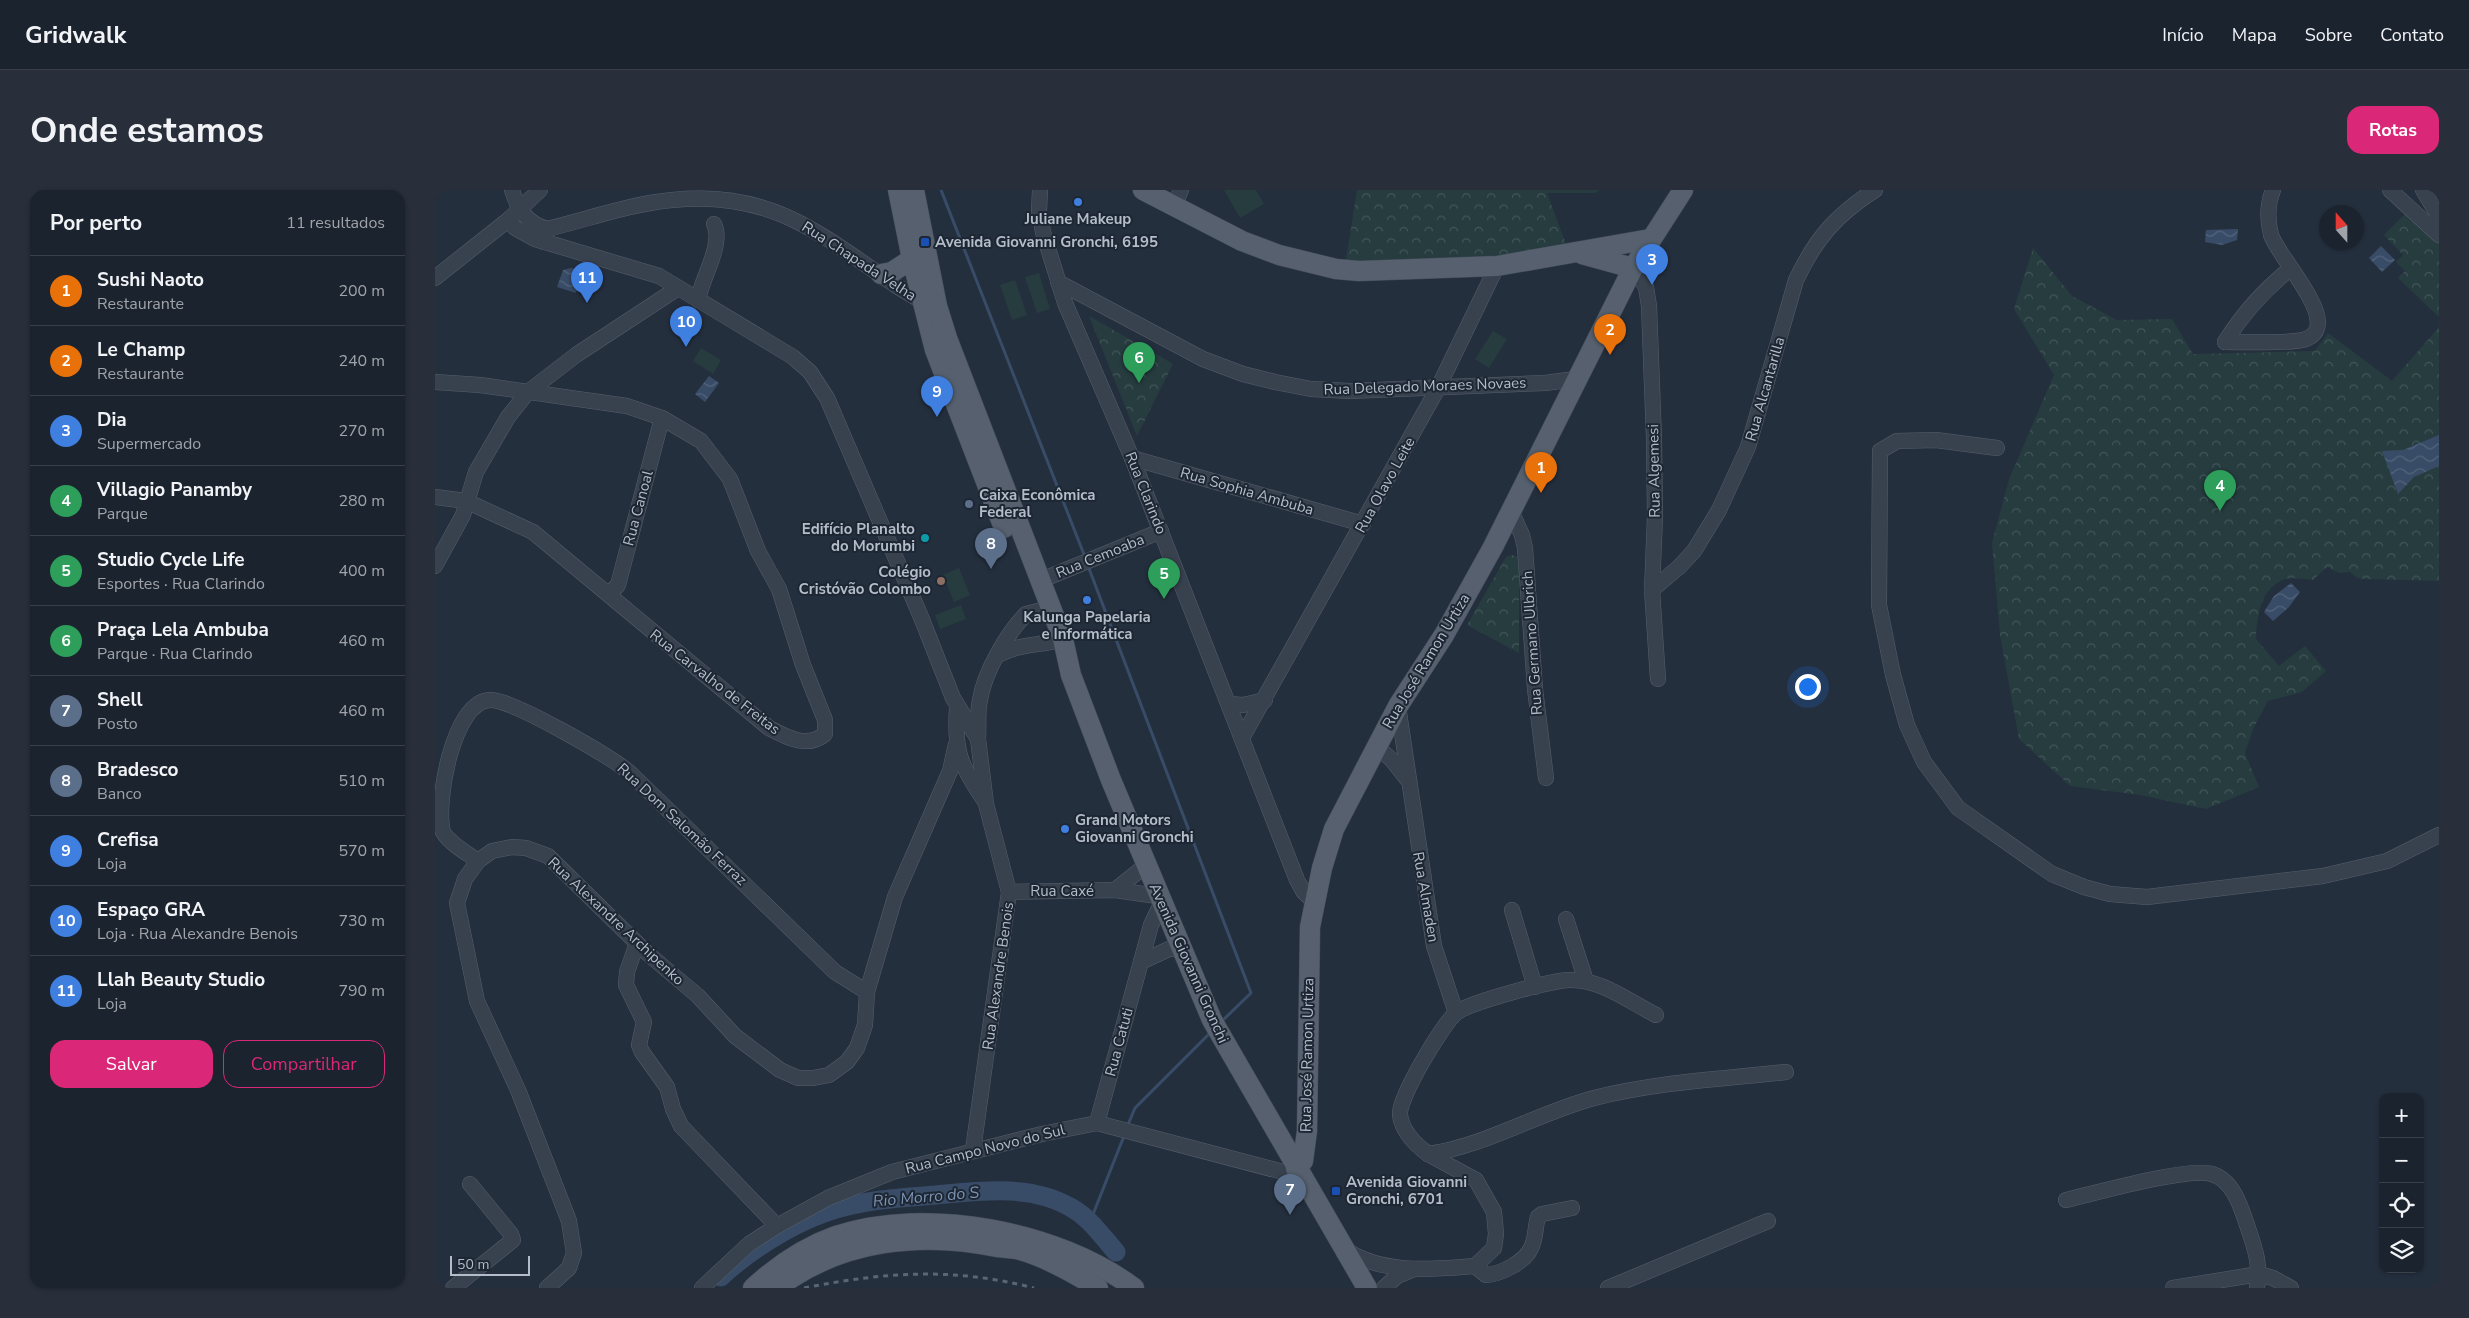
<!DOCTYPE html>
<html lang="pt">
<head>
<meta charset="utf-8">
<style>
	body { margin:0; font-family:"Nunito Sans",sans-serif; background:#282f3a; color:#f1f3f6 }
	.controls { position:absolute; right:15px; bottom:15px; display:grid; overflow:hidden; border-radius:10px; box-shadow:0 1px 4px #0004 }
	.controls button { width:45px; height:45px; display:grid; place-items:center; padding:0; border:0; border-bottom:1px solid #39404a; background:#1b232e; color:#f1f3f6; font:25px sans-serif }
	.compass { position:absolute; left:1884px; top:15px; width:45px; height:45px; border-radius:50%; background:#1b232e; box-shadow:0 1px 4px #0004; rotate:339deg }
	.scale { position:absolute; left:15px; bottom:12px; width:80px; box-sizing:border-box; padding-left:5px; border:2px solid #b4bcc9; border-top:0; font-size:14px; line-height:18px; white-space:nowrap; color:#b4bcc9; -webkit-text-stroke:4px #1d2633; paint-order:stroke }
	.you { position:absolute; left:1372px; top:496px; width:18px; height:18px; margin:-12px; border:4px solid #fff; border-radius:50%; background:#1a73e8; box-shadow:0 0 0 8px #1a73e833 }
	.badge { display:grid; place-items:center; width:32px; height:32px; border-radius:50%; background:#db2777; color:#fff; font-size:16px; font-weight:700 }
	.pin { position:absolute; translate:-50% -41px; filter:drop-shadow(0 1px 2px #0008) }
	.pin::after { content:''; position:absolute; top:26px; width:18px; height:15px; background:inherit; clip-path:polygon(0 0,100% 0,50% 100%) }
	.list { margin:0; padding:0; list-style:none }
	h2 { display:flex; justify-content:space-between; align-items:center; height:65px; margin:0; padding:0 20px; font-size:21px }
	h2 small { font-size:16px; font-weight:400; color:#a0a4aa }
	.list li { display:grid; grid-template-columns:32px 1fr auto; gap:15px; align-items:center; box-sizing:border-box; height:70px; padding:0 20px; border-top:1px solid #39404a }
	.list b { display:block; font-size:19px; white-space:nowrap }
	.list p { margin:0; font-size:16px; white-space:nowrap; color:#a0a4aa }
	.list em { font-size:16px; font-style:normal; color:#a0a4aa }
	.actions { display:flex; gap:10px; padding:15px 20px }
	.actions a { flex:1; padding:11px 0; border:1px solid #db2777; border-radius:15px; text-align:center; font-size:18px; color:#db2777 }
	.actions .main { background:#db2777; color:#fff }
	.icon { flex:none; width:28px; height:28px; fill:none; stroke:currentColor; stroke-width:2; stroke-linecap:round; stroke-linejoin:round }
	.map { position:relative; flex:none; width:2004px; height:1098px; overflow:hidden; border-radius:15px }
	header { display:flex; align-items:center; gap:30px; box-sizing:border-box; height:70px; padding:0 25px; background:#1b232e; border-bottom:1px solid #39404a }
	header strong { font-size:24px }
	nav { display:flex; gap:28px; margin-inline-start:auto; font-size:18px }
	.intro { display:flex; align-items:center; justify-content:space-between; box-sizing:border-box; height:120px; padding:0 30px }
	h1 { margin:0; font-size:35px }
	.button { padding:12px 22px; border-radius:15px; background:#db2777; color:#fff; font-size:18px; font-weight:700 }
	main { display:flex; gap:30px; padding:0 30px }
	aside { flex:1; background:#1b232e; border-radius:15px; box-shadow:0 1px 4px #0004 }
	.map>svg:first-child { display:block }
	.forest { fill:url(#forest-crowns) }
	.garden { fill:#263c3f }
	.water { fill:url(#water-waves) }
	.lines { fill:none; stroke-linecap:round; stroke-linejoin:round }
	.stream { stroke:#394c67; stroke-width:3 }
	.river { stroke:#394c67; stroke-width:19 }
	.minor-casing { stroke:#565f6c; stroke-width:16 }
	.major-casing { stroke:#414a57; stroke-width:21 }
	.minor { stroke:#38414e; stroke-width:15 }
	.major { stroke:#56606e; stroke-width:20 }
	.rail { stroke:#5a6575; stroke-width:3; stroke-dasharray:5 5; stroke-linecap:butt }
	.shop-dot { fill:#3f7fe0; stroke:#1d2633; stroke-width:2 }
	.transit-dot { fill:#1a4fb4; stroke:#1d2633; stroke-width:2 }
	.service-dot { fill:#5c6f8a; stroke:#1d2633; stroke-width:2 }
	.culture-dot { fill:#0f9aa8; stroke:#1d2633; stroke-width:2 }
	.education-dot { fill:#8d6e63; stroke:#1d2633; stroke-width:2 }
	.labels { text-anchor:middle; dominant-baseline:central; stroke-width:4; stroke-linejoin:round; paint-order:stroke }
	.poi-label { font-size:15px; font-weight:bold; fill:#b4bcc9; stroke:#1d2633; text-anchor:start }
	.street-label { font-size:15px; fill:#b4bcc9; stroke:#1d2633 }
	.water-label { font-size:16px; font-style:italic; fill:#7c92b1; stroke:#1d2633 }
</style>
</head>
<body>
<header>
<strong>Gridwalk</strong>
<nav><a>Início</a><a>Mapa</a><a>Sobre</a><a>Contato</a></nav>
</header>
<div class="intro"><h1>Onde estamos</h1><a class="button">Rotas</a></div>
<main>
<aside>
<h2>Por perto<small>11 resultados</small></h2>
<ul class="list">
<li><span class="badge" style="background:#e8710a">1</span><div><b>Sushi Naoto</b><p>Restaurante</p></div><em>200 m</em></li>
<li><span class="badge" style="background:#e8710a">2</span><div><b>Le Champ</b><p>Restaurante</p></div><em>240 m</em></li>
<li><span class="badge" style="background:#3f7fe0">3</span><div><b>Dia</b><p>Supermercado</p></div><em>270 m</em></li>
<li><span class="badge" style="background:#2e9e5b">4</span><div><b>Villagio Panamby</b><p>Parque</p></div><em>280 m</em></li>
<li><span class="badge" style="background:#2e9e5b">5</span><div><b>Studio Cycle Life</b><p>Esportes · Rua Clarindo</p></div><em>400 m</em></li>
<li><span class="badge" style="background:#2e9e5b">6</span><div><b>Praça Lela Ambuba</b><p>Parque · Rua Clarindo</p></div><em>460 m</em></li>
<li><span class="badge" style="background:#5c6f8a">7</span><div><b>Shell</b><p>Posto</p></div><em>460 m</em></li>
<li><span class="badge" style="background:#5c6f8a">8</span><div><b>Bradesco</b><p>Banco</p></div><em>510 m</em></li>
<li><span class="badge" style="background:#3f7fe0">9</span><div><b>Crefisa</b><p>Loja</p></div><em>570 m</em></li>
<li><span class="badge" style="background:#3f7fe0">10</span><div><b>Espaço GRA</b><p>Loja · Rua Alexandre Benois</p></div><em>730 m</em></li>
<li><span class="badge" style="background:#3f7fe0">11</span><div><b>Llah Beauty Studio</b><p>Loja</p></div><em>790 m</em></li>
</ul>
<div class="actions"><a class="main">Salvar</a><a>Compartilhar</a></div>
</aside>
<div class="map">
<svg width="2004" height="1098" viewBox="0 0 2004 1098">
	<defs>
		<pattern id="forest-crowns" width="20" height="18" patternUnits="userSpaceOnUse" patternTransform="scale(1.25)"><rect width="20" height="18" fill="#263c3f"/><path d="M2 6a3 3 0 1 1 6 0M12 15a3 3 0 1 1 6 0" fill="none" stroke="#435659"/></pattern>
		<pattern id="water-waves" width="16" height="10" patternUnits="userSpaceOnUse" patternTransform="scale(1.25)"><rect width="16" height="10" fill="#394c67"/><path d="M0 5q4-4 8 0t8 0" fill="none" stroke="#53647b"/></pattern>
	</defs>
	<rect width="100%" height="100%" fill="#242f3e"/>
	<g class="forest">
		<path d="M 922,0 L 1165,0 L 1160,3 L 1112,3 L 1134,62 L 910,76 Z"/>
		<path d="M 1972,22 L 2004,49 L 2004,127 L 1963,88 L 1970,81 L 1961,72 L 1968,65 L 1949,45 Z"/>
		<path d="M 1598,58 L 1637,106 L 1682,130 L 1737,129 L 1758,164 L 1880,161 L 1893,143 L 1957,191 L 2004,137 L 2004,391 L 1929,389 L 1922,388 L 1915,382 L 1904,383 L 1892,377 L 1878,390 C 1870,389 1857,387 1850,389 C 1825,398 1822,426 1821,449 L 1844,476 L 1870,456 L 1891,481 L 1867,502 L 1833,511 L 1818,539 L 1810,563 L 1824,597 L 1771,619 L 1705,605 L 1635,596 L 1584,549 L 1565,445 L 1557,353 L 1574,289 L 1619,185 L 1579,119 Z"/>
		<path d="M 654,126 L 738,174 L 702,246 Z"/>
		<path d="M 1077,365 L 1084,367 L 1084,463 L 1032,435 L 1071,367 Z"/>
	</g>
	<g class="garden">
		<path d="M 789,0 L 821,0 L 829,14 L 805,28 Z"/>
		<path d="M 604,83 L 615,119 L 602,123 L 590,87 Z"/>
		<path d="M 580,90 L 592,125 L 577,130 L 565,95 Z"/>
		<path d="M 1058,141 L 1072,149 L 1054,178 L 1040,169 Z"/>
		<path d="M 266,158 L 286,170 L 278,184 L 258,171 Z"/>
		<path d="M 524,378 L 535,405 L 519,412 L 508,385 Z"/>
		<path d="M 526,415 L 531,429 L 505,439 L 500,425 Z"/>
	</g>
	<g class="water">
		<path d="M 1803,39 L 1802,50 L 1787,55 L 1770,52 L 1771,40 Z"/>
		<path d="M 1946,56 L 1960,70 L 1947,82 L 1934,68 Z"/>
		<path d="M 136,78 L 148,82 L 141,103 L 122,97 L 128,80 Z"/>
		<path d="M 274,186 L 284,193 L 270,212 L 260,204 Z"/>
		<path d="M 2004,245 L 2004,276 L 1979,287 L 1963,304 L 1947,261 L 1968,260 Z"/>
		<path d="M 1856,393 L 1865,402 L 1854,417 L 1838,431 L 1829,422 L 1839,406 Z"/>
	</g>
	<g class="lines">
		<g class="stream">
			<path d="M 506,0 L 650,367"/>
			<path d="M 653,376 L 816,803 L 786,832"/>
			<path d="M 692,937 L 700,918 L 776,842"/>
			<path d="M 655,1032 L 689,946"/>
		</g>
		<path class="river" d="M 286,1087 C 312,1062 355,1035 389,1023 C 425,1010 463,1008 501,1005 C 545,1001 595,994 635,1017 C 654,1027 667,1046 681,1062"/>
		<defs>
			<g id="minor">
				<path d="M 77,0 C 83,20 92,33 112,39"/>
				<path d="M 605,0 L 604,21 L 608,42 L 630,113 L 697,268 L 862,690 L 868,701 L 879,712"/>
				<path d="M 1955,0 L 2004,45"/>
				<path d="M 1988,0 L 2004,27"/>
				<path d="M 739,17 L 746,0"/>
				<path d="M 73,30 L 80,38 L 100,49 L 224,86 L 358,167 L 375,182 L 392,208 L 486,427 L 518,508 L 543,549 L 551,614 L 574,702 L 538,960"/>
				<path d="M 109,52 L 112,39 C 154,29 194,14 237,10 C 336,0 384,43 460,95 C 471,102 482,108 493,115"/>
				<path d="M 1198,78 L 1211,97 L 1214,116 L 1219,249 L 1220,326 L 1217,400 L 1223,489"/>
				<path d="M 0,88 L 73,30 L 105,0"/>
				<path d="M 623,92 L 768,169 L 808,184 L 840,192 L 876,199 L 915,201 L 1110,193 L 1140,189"/>
				<path d="M 263,110 C 267,87 289,54 279,34"/>
				<path d="M 1790,152 C 1807,152 1858,154 1871,149 C 1909,134 1844,69 1836,45 C 1832,29 1832,15 1838,0"/>
				<path d="M 1790,152 C 1808,123 1829,100 1855,79"/>
				<path d="M 0,192 L 45,195 L 192,216 L 227,228 L 266,251 L 295,289 L 323,361 L 344,399 L 368,475 L 390,530 L 390,544 C 372,559 351,547 334,538 L 98,342 L 31,311 L 0,307"/>
				<path d="M 1562,258 L 1501,250 L 1462,251 L 1445,261 L 1444,415 L 1458,485 L 1472,535 L 1489,572 L 1523,618 L 1617,684 L 1649,697 L 1675,704 L 1712,707 L 1888,686 L 1952,671 L 2004,645"/>
				<path d="M 697,268 L 928,334"/>
				<path d="M 1076,321 L 1087,345 L 1090,358 L 1100,499 L 1111,588"/>
				<path d="M 0,376 L 28,325 L 41,282 L 73,227 L 93,202 L 141,165 L 243,98"/>
				<path d="M 604,391 L 726,341"/>
				<path d="M 1217,400 L 1244,377 L 1259,361 L 1284,320 L 1313,257 L 1361,90 C 1381,48 1401,25 1440,0"/>
				<path d="M 174,404 L 183,395 L 227,228"/>
				<path d="M 563,465 C 586,453 605,456 628,449"/>
				<path d="M 794,514 L 808,515 L 830,510"/>
				<path d="M 963,516 L 999,756 L 1021,823"/>
				<path d="M 522,518 C 519,561 525,575 549,610"/>
				<path d="M 807,548 L 1003,198 L 1062,76"/>
				<path d="M 543,549 C 544,537 542,522 545,510 C 549,483 572,443 591,424 L 611,419 L 618,424"/>
				<path d="M 941,556 L 957,570 L 972,589"/>
				<path d="M 43,671 C 32,663 15,654 8,642 C 0,613 18,511 55,510 C 77,509 174,566 194,582 L 400,782 L 432,802"/>
				<path d="M 680,700 L 710,676"/>
				<path d="M 574,702 L 680,700 L 722,706"/>
				<path d="M 1077,720 L 1100,797"/>
				<path d="M 1131,729 L 1151,791"/>
				<path d="M 202,753 L 192,782 L 191,795 L 209,832 L 204,855 L 207,862 L 232,897 L 238,919 L 246,936 L 342,1036"/>
				<path d="M 706,772 L 734,759 L 746,759"/>
				<path d="M 1221,825 C 1195,812 1164,788 1134,790 C 1115,791 1035,812 1021,823 C 1008,834 963,908 965,925 C 967,941 981,955 993,964 C 1050,956 1103,923 1159,908 C 1222,892 1287,889 1351,882"/>
				<path d="M 662,933 L 716,735 L 726,714"/>
				<path d="M 1631,1010 C 1661,1003 1752,977 1777,984 C 1797,990 1805,1014 1811,1032 C 1819,1056 1826,1072 1822,1098"/>
				<path d="M 911,1060 C 949,1085 998,1079 1040,1076 L 1059,1058 L 1061,1044 L 1059,1022 L 1041,990 L 993,964"/>
				<path d="M 1040,1076 L 1051,1085 C 1066,1084 1090,1072 1096,1058 C 1101,1049 1100,1037 1103,1027 L 1107,1024 L 1137,1018"/>
				<path d="M 18,1098 L 78,1050 L 76,1044 L 35,994"/>
				<path d="M 112,1098 L 134,1078 L 139,1063 L 134,1031 L 83,900 L 42,811 L 22,713 L 30,689 L 43,671 L 57,661 L 77,657 L 91,658 L 113,666 L 212,763 L 263,806 L 300,846 L 345,880 L 363,888 L 378,888 L 394,885 L 412,872 L 422,858 L 430,835 L 432,802 L 460,707 L 515,581 L 521,554"/>
				<path d="M 267,1098 L 314,1054 L 342,1036 L 393,1008 L 457,982 L 607,944 L 662,933 L 848,982 L 861,979"/>
				<path d="M 949,1098 L 962,1086 L 979,1079"/>
				<path d="M 1173,1098 L 1333,1031"/>
				<path d="M 1738,1098 L 1824,1084 L 1838,1088 L 1856,1098"/>
			</g>
			<g id="major">
				<path d="M 463,0 L 477,69 L 500,160 L 569,338"/>
				<path d="M 479,0 L 502,116 L 512,148 L 628,449 L 636,485 L 676,590 L 777,830 L 932,1098"/>
				<path d="M 708,0 L 807,51 L 844,65 L 901,79 L 924,81 L 1062,76 L 1215,49"/>
				<path d="M 1147,64 L 1198,78"/>
				<path d="M 446,84 L 457,82 L 477,69"/>
				<path d="M 861,979 L 868,971 L 872,941 L 875,737 L 887,678 L 899,639 L 963,516 L 1009,445 L 1058,357 L 1198,78 L 1248,0"/>
				<path d="M 318,1098 C 342,1076 370,1057 401,1046 C 491,1016 623,1041 699,1098"/>
				<path d="M 342,1098 C 405,1050 486,1041 562,1057 C 570,1058 578,1058 585,1060 C 613,1068 639,1083 663,1098"/>
			</g>
		</defs>
		<use href="#minor" class="minor-casing"/>
		<use href="#major" class="major-casing"/>
		<use href="#minor" class="minor"/>
		<use href="#major" class="major"/>
		<path class="rail" d="M 369,1098 C 451,1082 517,1077 599,1098"/>
	</g>
	<g class="shop-dot">
		<circle cx="643" cy="12" r="5"/>
		<circle cx="652" cy="410" r="5"/>
		<circle cx="630" cy="639" r="5"/>
	</g>
	<g class="transit-dot">
		<rect x="485" y="47" width="10" height="10" rx="2.5"/>
		<rect x="896" y="996" width="10" height="10" rx="2.5"/>
	</g>
	<circle class="service-dot" cx="534" cy="314" r="5"/>
	<circle class="culture-dot" cx="490" cy="348" r="5"/>
	<circle class="education-dot" cx="506" cy="391" r="5"/>
	<g class="labels">
		<g class="poi-label">
			<text x="643" y="29" text-anchor="middle">Juliane Makeup</text>
			<text x="500" y="52">Avenida Giovanni Gronchi, 6195</text>
			<text x="544" y="305">Caixa Econômica<tspan x="544" dy="17">Federal</tspan></text>
			<text x="480" y="339" text-anchor="end">Edifício Planalto<tspan x="480" dy="17">do Morumbi</tspan></text>
			<text x="496" y="382" text-anchor="end">Colégio<tspan x="496" dy="17">Cristóvão Colombo</tspan></text>
			<text x="652" y="427" text-anchor="middle">Kalunga Papelaria<tspan x="652" dy="17">e Informática</tspan></text>
			<text x="640" y="630">Grand Motors<tspan x="640" dy="17">Giovanni Gronchi</tspan></text>
			<text x="911" y="992">Avenida Giovanni<tspan x="911" dy="17">Gronchi, 6701</tspan></text>
		</g>
		<g class="street-label">
			<text transform="translate(424 71) rotate(33)">Rua Chapada Velha</text>
			<text transform="translate(990 196) rotate(-2)">Rua Delegado Moraes Novaes</text>
			<text transform="translate(1330 199) rotate(-74)">Rua Alcantarilla</text>
			<text transform="translate(1219 281) rotate(-91)">Rua Algemesi</text>
			<text transform="translate(950 295) rotate(-61)">Rua Olavo Leite</text>
			<text transform="translate(812 301) rotate(16)">Rua Sophia Ambuba</text>
			<text transform="translate(711 303) rotate(68)">Rua Clarindo</text>
			<text transform="translate(203 318) rotate(-75)">Rua Canoal</text>
			<text transform="translate(665 366) rotate(-22)">Rua Cemoaba</text>
			<text transform="translate(1097 453) rotate(-94)">Rua Germano Ulbrich</text>
			<text transform="translate(991 471) rotate(-59)">Rua José Ramon Urtiza</text>
			<text transform="translate(280 492) rotate(38)">Rua Carvalho de Freitas</text>
			<text transform="translate(247 634) rotate(43)">Rua Dom Salomão Ferraz</text>
			<text x="627" y="701">Rua Caxé</text>
			<text transform="translate(991 707) rotate(80)">Rua Almaden</text>
			<text transform="translate(181 731) rotate(43)">Rua Alexandre Archipenko</text>
			<text transform="translate(754 773) rotate(66)">Avenida Giovanni Gronchi</text>
			<text transform="translate(563 786) rotate(-82)">Rua Alexandre Benois</text>
			<text transform="translate(684 852) rotate(-75)">Rua Catuti</text>
			<text transform="translate(872 865) rotate(-89)">Rua José Ramon Urtiza</text>
			<text transform="translate(550 959) rotate(-14)">Rua Campo Novo do Sul</text>
		</g>
		<g class="water-label">
			<text transform="translate(491 1007) rotate(-5)">Rio Morro do S</text>
		</g>
	</g>
</svg>
<div class="controls">
<button>+</button>
<button>−</button>
<button><svg class="icon" aria-label="locate" viewBox="0 0 24 24"><circle cx="12" cy="12" r="6"/><path d="M12 2v4M12 18v4M2 12h4M18 12h4"/></svg></button>
<button><svg class="icon" aria-label="layers" viewBox="0 0 24 24"><path d="M12 4l9 5-9 5-9-5zM3 14l9 5 9-5"/></svg></button>
</div>
<svg class="compass" viewBox="-18 -18 36 36"><path d="M0-13l5 13h-10z" fill="#e53935"/><path d="M0 13l5-13h-10z" fill="#a0a4aa"/></svg>
<div class="scale">50 m</div>
<div class="you"></div>
<div class="pin badge" style="left:1106px;top:303px;background:#e8710a">1</div>
<div class="pin badge" style="left:1175px;top:165px;background:#e8710a">2</div>
<div class="pin badge" style="left:1217px;top:95px;background:#3f7fe0">3</div>
<div class="pin badge" style="left:1785px;top:321px;background:#2e9e5b">4</div>
<div class="pin badge" style="left:729px;top:409px;background:#2e9e5b">5</div>
<div class="pin badge" style="left:704px;top:193px;background:#2e9e5b">6</div>
<div class="pin badge" style="left:855px;top:1025px;background:#5c6f8a">7</div>
<div class="pin badge" style="left:556px;top:379px;background:#5c6f8a">8</div>
<div class="pin badge" style="left:502px;top:227px;background:#3f7fe0">9</div>
<div class="pin badge" style="left:251px;top:157px;background:#3f7fe0">10</div>
<div class="pin badge" style="left:152px;top:113px;background:#3f7fe0">11</div>
</div>
</main>
</body>
</html>
